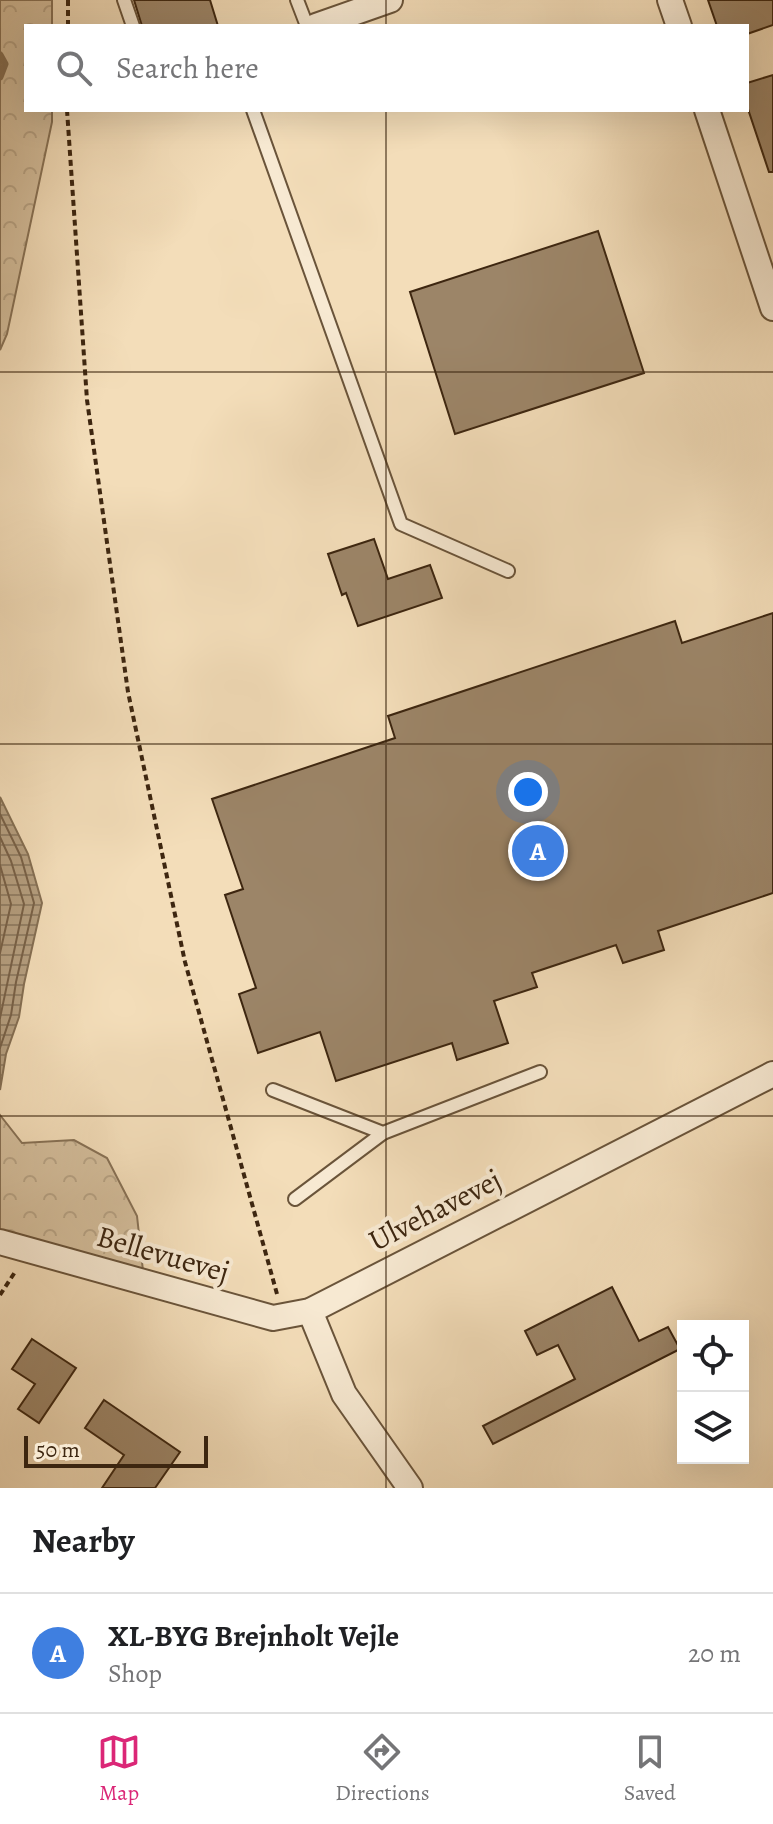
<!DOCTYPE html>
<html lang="en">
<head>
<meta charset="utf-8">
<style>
	body { margin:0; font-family:Alegreya,serif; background:#f6f6f6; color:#202124 }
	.controls { position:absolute; right:24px; bottom:24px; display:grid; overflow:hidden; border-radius:0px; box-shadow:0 8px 32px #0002 }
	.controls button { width:72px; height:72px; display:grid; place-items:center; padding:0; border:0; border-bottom:2px solid #e0e0e0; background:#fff; color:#202124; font:40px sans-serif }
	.scale { position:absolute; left:24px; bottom:20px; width:184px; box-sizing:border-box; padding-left:8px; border:4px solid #3d2610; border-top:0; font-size:22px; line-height:28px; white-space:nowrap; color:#3d2610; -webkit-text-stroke:6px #f7e9d2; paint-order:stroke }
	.you { position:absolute; left:528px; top:792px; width:28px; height:28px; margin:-20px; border:6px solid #fff; border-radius:50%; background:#1a73e8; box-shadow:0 0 0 12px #1a73e833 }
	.badge { display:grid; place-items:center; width:52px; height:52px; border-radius:50%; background:#db2777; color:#fff; font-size:26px; font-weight:700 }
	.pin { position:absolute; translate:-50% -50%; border:4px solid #fff; box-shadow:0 2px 8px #0006 }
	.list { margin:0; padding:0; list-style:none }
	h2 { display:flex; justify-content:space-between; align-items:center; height:104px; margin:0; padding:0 32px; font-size:34px }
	h2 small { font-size:26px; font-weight:400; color:#757577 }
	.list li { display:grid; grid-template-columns:52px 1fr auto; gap:24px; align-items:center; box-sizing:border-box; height:120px; padding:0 32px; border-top:2px solid #e0e0e0 }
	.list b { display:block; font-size:30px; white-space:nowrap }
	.list p { margin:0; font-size:26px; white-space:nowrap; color:#757577 }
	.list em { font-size:26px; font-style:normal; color:#757577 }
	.icon { flex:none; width:44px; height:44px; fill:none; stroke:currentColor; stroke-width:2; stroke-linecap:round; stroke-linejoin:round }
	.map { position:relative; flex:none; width:773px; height:1488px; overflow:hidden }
	.search { position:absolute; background:#fff; box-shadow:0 8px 32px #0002; left:24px; right:24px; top:24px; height:88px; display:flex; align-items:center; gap:20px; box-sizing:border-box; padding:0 28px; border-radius:0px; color:#757577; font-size:30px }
	.sheet { height:224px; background:#fff }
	nav { display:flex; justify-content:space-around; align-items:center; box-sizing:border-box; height:112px; border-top:2px solid #e0e0e0; background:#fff; font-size:22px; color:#757577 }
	nav a { display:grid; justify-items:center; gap:4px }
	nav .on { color:#db2777 }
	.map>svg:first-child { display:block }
	.forest { fill:url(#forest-crowns); stroke:#887256; stroke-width:2 }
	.water { fill:url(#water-rules); stroke:#856f53; stroke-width:2 }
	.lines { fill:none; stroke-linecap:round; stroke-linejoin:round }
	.shore { stroke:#796248; stroke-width:2 }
	.stream { stroke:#856f53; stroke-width:7 }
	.building { fill:#9c8568; stroke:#3d2610; stroke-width:2 }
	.lane-casing { stroke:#6a543a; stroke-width:16 }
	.street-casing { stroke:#6a543a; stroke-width:28 }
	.path { stroke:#3d2610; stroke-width:4; stroke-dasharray:6 4; stroke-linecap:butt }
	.lane { stroke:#f7e9d2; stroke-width:12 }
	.street { stroke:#f7e9d2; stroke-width:24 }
	.grid { fill:none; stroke:#3d2610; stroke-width:2; stroke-opacity:0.55 }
	.labels { text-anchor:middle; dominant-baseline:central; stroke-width:8; stroke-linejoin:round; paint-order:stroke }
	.street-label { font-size:30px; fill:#3d2610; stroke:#f7e9d2 }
</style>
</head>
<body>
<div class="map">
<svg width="773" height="1488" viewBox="0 0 773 1488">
	<defs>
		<pattern id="forest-crowns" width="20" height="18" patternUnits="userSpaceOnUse" patternTransform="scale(2)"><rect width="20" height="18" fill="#d4be9c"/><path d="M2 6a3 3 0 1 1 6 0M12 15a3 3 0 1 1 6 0" fill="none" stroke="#b7a385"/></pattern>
		<pattern id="water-rules" width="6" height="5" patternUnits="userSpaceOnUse" patternTransform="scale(2)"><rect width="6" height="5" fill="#b59f80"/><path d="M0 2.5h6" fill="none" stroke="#948167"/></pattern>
	</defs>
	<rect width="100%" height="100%" fill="#f3ddb9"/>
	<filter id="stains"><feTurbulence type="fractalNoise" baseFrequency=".0025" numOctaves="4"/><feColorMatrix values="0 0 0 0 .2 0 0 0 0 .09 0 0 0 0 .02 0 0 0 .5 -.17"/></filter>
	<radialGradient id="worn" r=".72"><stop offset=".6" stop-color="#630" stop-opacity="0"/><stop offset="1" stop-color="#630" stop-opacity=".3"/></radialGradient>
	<g class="forest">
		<path d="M 0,0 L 52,0 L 52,26 L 26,26 L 26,110 L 52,110 L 52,122 L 7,334 L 0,350 Z"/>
		<path d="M 0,1115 L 22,1143 L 74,1140 L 107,1158 L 137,1216 L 143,1271 L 0,1232 Z"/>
	</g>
	<path class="water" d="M 0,797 L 28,854 L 42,903 L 24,984 L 19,1017 L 6,1054 L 0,1090 Z"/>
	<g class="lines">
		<g class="shore">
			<path d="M 0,814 L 21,857 L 34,903 L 16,982 L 11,1015 L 0,1048"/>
			<path d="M 0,837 L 11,861 L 24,904 L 0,1018"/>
			<path d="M 0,865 L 11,904 L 0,953"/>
		</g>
		<path class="stream" d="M 0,55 L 5,64 L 0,77"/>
	</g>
	<g class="building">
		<path d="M 134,0 L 210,0 L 218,26 L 142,26 Z"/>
		<path d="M 708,0 L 773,0 L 773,25 L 747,34 L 747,26 L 717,26 Z"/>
		<path d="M 773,75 L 773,172 L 769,172 L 747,106 L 747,83 Z"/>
		<path d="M 598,231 L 644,373 L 455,434 L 410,292 Z"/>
		<path d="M 374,539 L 388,579 L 430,565 L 442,598 L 358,626 L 346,593 L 342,595 L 328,554 Z"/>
		<path d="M 773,613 L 773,893 L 658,931 L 664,950 L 623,963 L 616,945 L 532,973 L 537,987 L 494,1001 L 508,1043 L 457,1060 L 452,1043 L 336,1081 L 320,1032 L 258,1053 L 239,994 L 256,988 L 225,895 L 243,889 L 212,799 L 395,738 L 388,716 L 675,621 L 682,643 Z"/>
		<path d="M 612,1287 L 639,1341 L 668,1327 L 680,1349 L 493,1444 L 483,1426 L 575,1379 L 558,1345 L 537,1355 L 525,1331 Z"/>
		<path d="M 32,1339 L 76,1368 L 39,1423 L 18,1409 L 35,1384 L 12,1369 Z"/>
		<path d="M 104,1400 L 180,1452 L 155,1488 L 102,1488 L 124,1455 L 85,1428 Z"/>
	</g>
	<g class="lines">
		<defs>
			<g id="lane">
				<path d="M 124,0 L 133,26"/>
				<path d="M 297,0 L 307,26"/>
				<path d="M 253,110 L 401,524 L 508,571"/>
				<path d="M 273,1090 L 383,1133 L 540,1072"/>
				<path d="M 295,1199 L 383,1133"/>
			</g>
			<g id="street">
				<path d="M 670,0 L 679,26"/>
				<path d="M 316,26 L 390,0"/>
				<path d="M 707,110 L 773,308"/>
				<path d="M 0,1242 L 273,1318 L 310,1311 L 773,1074"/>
				<path d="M 310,1311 L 344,1394 L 410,1488"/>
			</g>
		</defs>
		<use href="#lane" class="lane-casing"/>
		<use href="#street" class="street-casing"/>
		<g class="path">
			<path d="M 68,26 L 68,0"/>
			<path d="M 67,110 L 87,400 L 128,692 L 185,962 L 277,1294"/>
			<path d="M 0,1295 L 15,1272"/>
		</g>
		<use href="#lane" class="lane"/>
		<use href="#street" class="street"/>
	</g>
	<path class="grid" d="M 386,0 L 386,26M 386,110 L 386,1488M 0,372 L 773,372M 0,744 L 773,744M 0,1116 L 773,1116"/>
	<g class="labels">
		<g class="street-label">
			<text transform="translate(435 1210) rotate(-27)">Ulvehavevej</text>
			<text transform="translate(163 1254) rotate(16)">Bellevuevej</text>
		</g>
	</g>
	<rect width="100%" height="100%" filter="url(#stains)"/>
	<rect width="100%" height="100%" fill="url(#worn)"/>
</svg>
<div class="controls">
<button><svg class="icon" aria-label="locate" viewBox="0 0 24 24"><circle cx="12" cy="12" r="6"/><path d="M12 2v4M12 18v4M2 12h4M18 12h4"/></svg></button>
<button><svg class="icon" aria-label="layers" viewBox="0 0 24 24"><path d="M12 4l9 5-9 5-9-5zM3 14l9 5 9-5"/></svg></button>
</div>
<div class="scale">50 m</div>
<div class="you"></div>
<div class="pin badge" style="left:538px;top:851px;background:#3f7fe0">A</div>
<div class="search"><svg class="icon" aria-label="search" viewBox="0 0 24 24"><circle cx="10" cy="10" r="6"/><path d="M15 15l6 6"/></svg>Search here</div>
</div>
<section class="sheet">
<h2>Nearby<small></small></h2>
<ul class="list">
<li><span class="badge" style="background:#3f7fe0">A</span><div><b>XL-BYG Brejnholt Vejle</b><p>Shop</p></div><em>20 m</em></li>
</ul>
</section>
<nav>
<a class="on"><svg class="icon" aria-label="map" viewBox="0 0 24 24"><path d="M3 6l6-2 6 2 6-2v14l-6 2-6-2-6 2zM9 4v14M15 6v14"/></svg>Map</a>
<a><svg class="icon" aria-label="directions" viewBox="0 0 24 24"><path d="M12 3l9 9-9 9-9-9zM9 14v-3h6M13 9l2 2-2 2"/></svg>Directions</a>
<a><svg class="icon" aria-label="saved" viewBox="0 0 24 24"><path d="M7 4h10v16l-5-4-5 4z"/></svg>Saved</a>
</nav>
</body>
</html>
